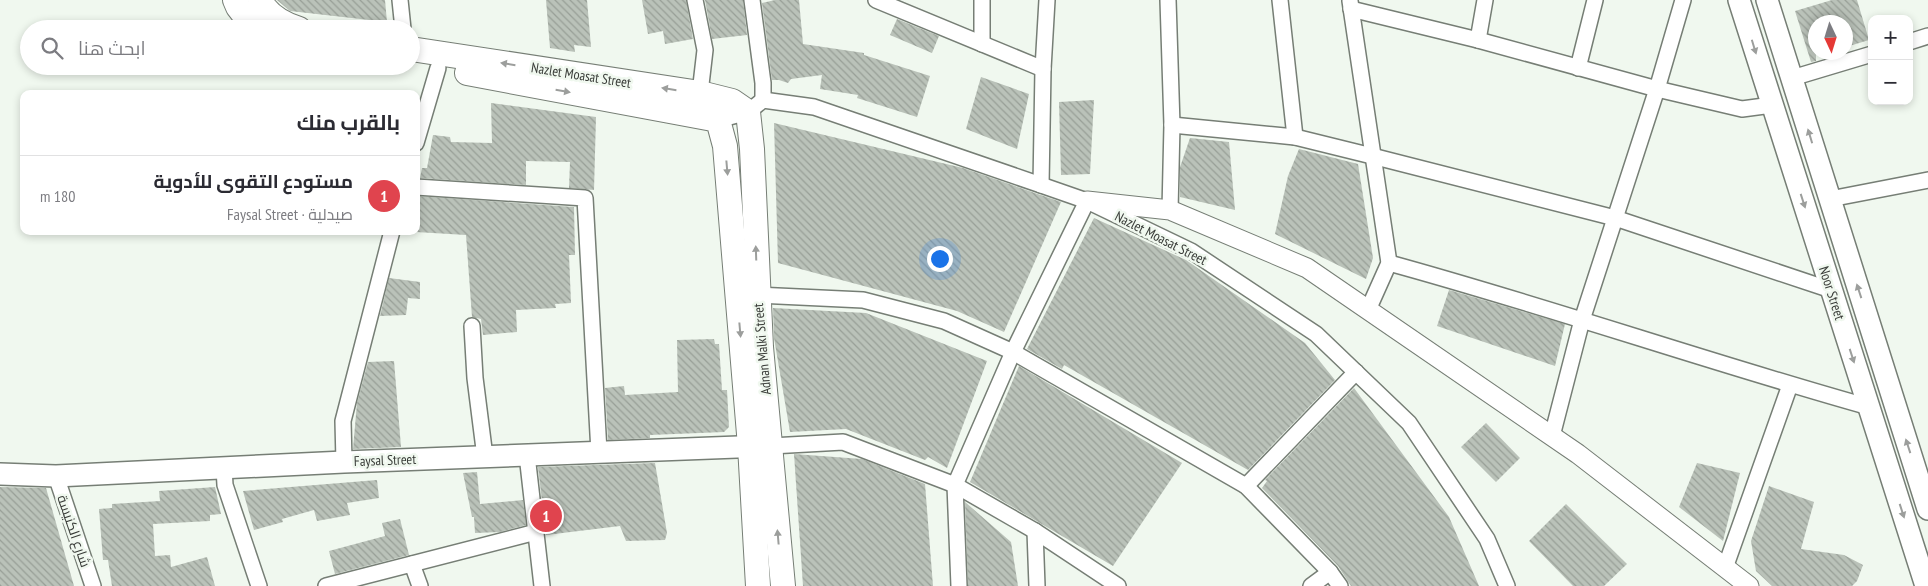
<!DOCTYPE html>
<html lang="ar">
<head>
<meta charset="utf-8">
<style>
	body { margin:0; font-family:"PT Sans Narrow",Cairo,sans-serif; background:#f7f7f7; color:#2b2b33; direction:rtl }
	.controls { position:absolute; right:15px; top:15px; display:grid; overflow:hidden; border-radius:10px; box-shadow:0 2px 8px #0003 }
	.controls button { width:45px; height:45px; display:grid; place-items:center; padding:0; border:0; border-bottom:1px solid #e1e1e2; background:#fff; color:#2b2b33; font:25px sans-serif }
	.compass { position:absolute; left:1808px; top:15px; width:45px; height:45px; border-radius:50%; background:#fff; box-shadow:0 2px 8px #0003; rotate:176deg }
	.you { position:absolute; left:939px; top:258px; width:18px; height:18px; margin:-12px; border:4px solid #fff; border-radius:50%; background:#1a73e8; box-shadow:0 0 0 8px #1a73e833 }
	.badge { display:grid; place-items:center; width:32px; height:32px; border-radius:50%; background:#981e76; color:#fff; font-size:16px; font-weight:700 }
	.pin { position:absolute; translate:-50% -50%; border:2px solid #fff; box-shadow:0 1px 5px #0006 }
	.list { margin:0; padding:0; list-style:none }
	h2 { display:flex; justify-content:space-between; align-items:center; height:65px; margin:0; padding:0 20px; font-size:21px }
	h2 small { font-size:16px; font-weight:400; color:#7c7c81 }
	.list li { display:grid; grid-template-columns:32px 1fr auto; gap:15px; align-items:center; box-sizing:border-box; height:80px; padding:0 20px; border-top:1px solid #e1e1e2 }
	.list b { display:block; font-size:19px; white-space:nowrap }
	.list p { margin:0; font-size:16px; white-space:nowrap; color:#7c7c81 }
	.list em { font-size:16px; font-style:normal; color:#7c7c81 }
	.icon { flex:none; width:28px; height:28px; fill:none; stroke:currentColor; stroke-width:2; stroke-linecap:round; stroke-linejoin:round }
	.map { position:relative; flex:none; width:1928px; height:586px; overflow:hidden; direction:ltr }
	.search { position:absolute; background:#fff; box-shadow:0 2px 8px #0003; left:20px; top:20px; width:400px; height:55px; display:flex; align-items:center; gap:12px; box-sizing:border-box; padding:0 18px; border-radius:28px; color:#7c7c81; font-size:19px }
	.panel { position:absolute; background:#fff; box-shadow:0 2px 8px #0003; left:20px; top:90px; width:400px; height:145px; border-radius:10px; direction:rtl }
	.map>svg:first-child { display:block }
	.building { fill:url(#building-back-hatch) }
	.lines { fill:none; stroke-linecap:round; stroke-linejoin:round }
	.minor-casing { stroke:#767e75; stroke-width:18 }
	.tertiary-casing { stroke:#767e75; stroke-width:21 }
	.secondary-casing { stroke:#767e75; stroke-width:24 }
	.primary-casing { stroke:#767e75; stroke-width:26 }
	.minor { stroke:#fff; stroke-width:15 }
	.tertiary { stroke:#fff; stroke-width:19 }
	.secondary { stroke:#fff; stroke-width:21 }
	.primary { stroke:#fff; stroke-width:24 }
	.oneway { fill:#9c9e9c }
	.labels { text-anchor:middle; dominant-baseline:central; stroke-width:5; stroke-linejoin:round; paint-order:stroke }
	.street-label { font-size:14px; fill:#393c38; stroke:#f0f8ef }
</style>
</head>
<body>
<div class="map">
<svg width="1928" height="586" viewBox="0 0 1928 586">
	<defs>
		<pattern id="building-back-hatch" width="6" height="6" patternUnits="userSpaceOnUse" patternTransform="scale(1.25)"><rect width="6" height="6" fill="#bac2b9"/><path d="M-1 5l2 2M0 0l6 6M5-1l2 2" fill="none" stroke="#989f97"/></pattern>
	</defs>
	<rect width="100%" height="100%" fill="#f0f8ef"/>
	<g class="building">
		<path d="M 277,0 L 385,0 L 387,22 L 290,11 Z"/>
		<path d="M 546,0 L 587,0 L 591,47 L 574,45 L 575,52 L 550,48 Z"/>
		<path d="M 642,0 L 686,0 L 693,39 L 665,44 L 663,31 L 648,34 Z"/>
		<path d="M 705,0 L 743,0 L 747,35 L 712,39 Z"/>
		<path d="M 775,0 L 799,0 L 803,44 L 864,53 L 864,55 L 930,76 L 917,117 L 857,98 L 858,95 L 820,89 L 822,75 L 791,79 L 788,83 L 779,80 L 772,80 L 762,3 Z"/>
		<path d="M 1832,0 L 1857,0 L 1869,40 L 1846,47 L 1846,22 L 1816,22 L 1816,61 L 1811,62 L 1795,11 Z"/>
		<path d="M 897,19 L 939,36 L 932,53 L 890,35 Z"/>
		<path d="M 981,77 L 1029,94 L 1017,149 L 966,129 Z"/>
		<path d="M 1094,100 L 1090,174 L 1061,175 L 1059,102 Z"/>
		<path d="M 491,103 L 596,117 L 594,190 L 569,188 L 570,162 L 526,161 L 526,185 L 420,178 L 422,168 L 427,168 L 433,135 L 450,137 L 451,142 L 492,143 Z"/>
		<path d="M 774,123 L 963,168 L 1061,202 L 1004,332 L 957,311 L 778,263 Z"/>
		<path d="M 1190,138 L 1229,142 L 1235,210 L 1180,197 L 1180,167 Z"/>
		<path d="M 1299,149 L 1358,164 L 1373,258 L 1366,279 L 1275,234 L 1288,176 Z"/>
		<path d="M 416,196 L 574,207 L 575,255 L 569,255 L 571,303 L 555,304 L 556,308 L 516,310 L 517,332 L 483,335 L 481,319 L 472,317 L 466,235 L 416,232 Z"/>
		<path d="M 1094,218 L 1186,260 L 1305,343 L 1335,380 L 1248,470 L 1064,365 L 1062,369 L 1027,349 Z"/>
		<path d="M 389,278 L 420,282 L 420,299 L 408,298 L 406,315 L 380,316 Z"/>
		<path d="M 1449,290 L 1565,324 L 1555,366 L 1437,326 Z"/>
		<path d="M 773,308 L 866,313 L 987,361 L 947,468 L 928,457 L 925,460 L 846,429 L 790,432 L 774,338 Z"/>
		<path d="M 714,339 L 715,344 L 719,344 L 722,390 L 727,390 L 729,427 L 724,432 L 650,435 L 650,438 L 608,440 L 605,388 L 624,386 L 625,395 L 678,392 L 677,340 Z"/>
		<path d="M 394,361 L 401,447 L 353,449 L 357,403 L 368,362 Z"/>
		<path d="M 1019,366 L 1182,463 L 1113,566 L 970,482 Z"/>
		<path d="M 1354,388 L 1449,517 L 1479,586 L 1351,586 L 1338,566 L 1262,488 L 1267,481 L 1265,480 Z"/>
		<path d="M 1486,423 L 1520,458 L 1496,482 L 1461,447 Z"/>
		<path d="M 794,454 L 862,459 L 925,484 L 933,586 L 803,586 Z"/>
		<path d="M 655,463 L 667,533 L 665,540 L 626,541 L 620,526 L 546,535 L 538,467 Z"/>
		<path d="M 1697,463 L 1740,473 L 1723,541 L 1679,507 Z"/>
		<path d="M 477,472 L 480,504 L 523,500 L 526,525 L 500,532 L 475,533 L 474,517 L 472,517 L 463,473 Z"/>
		<path d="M 377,480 L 379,498 L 347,503 L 350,515 L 317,521 L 314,510 L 282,519 L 283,522 L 254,530 L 243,491 Z"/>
		<path d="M 1769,486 L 1814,502 L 1801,549 L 1844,555 L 1863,565 L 1857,581 L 1852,586 L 1772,586 L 1756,571 L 1751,541 Z"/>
		<path d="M 0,487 L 46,488 L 74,586 L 0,586 Z"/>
		<path d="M 215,487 L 221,514 L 210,515 L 210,521 L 153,524 L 155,556 L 170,555 L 171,567 L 207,557 L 215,586 L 112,586 L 108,560 L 103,560 L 99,509 L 112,508 L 112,504 L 160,501 L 159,491 Z"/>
		<path d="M 965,502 L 1011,542 L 1018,586 L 968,586 Z"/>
		<path d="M 1566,504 L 1627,564 L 1604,586 L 1573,586 L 1529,541 Z"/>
		<path d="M 400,519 L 409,555 L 335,574 L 329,551 L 385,536 L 382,523 Z"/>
	</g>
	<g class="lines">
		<defs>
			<g id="minor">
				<path d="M 400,0 L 403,29"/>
				<path d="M 695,0 L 705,50 L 700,93"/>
				<path d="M 752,0 L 763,83 L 763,100"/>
				<path d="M 876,0 L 1043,69"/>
				<path d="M 982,0 L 982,44"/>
				<path d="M 1168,0 L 1172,125 L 1170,210"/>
				<path d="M 1280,0 L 1295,137"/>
				<path d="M 1350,1 L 1389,263 L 1368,310"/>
				<path d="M 1351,9 L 1478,40 L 1657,89 L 1742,109 L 1772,105"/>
				<path d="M 1478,40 L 1485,0"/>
				<path d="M 1909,42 L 1928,36"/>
				<path d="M 1578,68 L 1595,0"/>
				<path d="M 1792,78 L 1872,54"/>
				<path d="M 718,120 L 748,112 L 763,100 L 814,107 L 1041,185 L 1087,201 L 1191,251 L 1316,334 L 1409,423 L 1487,539 L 1507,586"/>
				<path d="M 1172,125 L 1295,137 L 1372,156 L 1615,218 L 1831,290"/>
				<path d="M 416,143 L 438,68"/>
				<path d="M 1041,185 L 1043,69 L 1047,0"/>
				<path d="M 416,187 L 585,198 L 599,452"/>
				<path d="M 1830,199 L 1928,180"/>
				<path d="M 1389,263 C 1550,307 1708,362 1869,407"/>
				<path d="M 758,295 L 863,300 L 944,321 L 1013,352 L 1246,486 L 1330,572 L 1340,586"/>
				<path d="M 472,326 L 475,378 L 485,457"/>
				<path d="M 1552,436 L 1582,320 L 1657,89 L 1683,0"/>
				<path d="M 771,446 L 843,442 L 955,485 L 1035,531 L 1118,586"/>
				<path d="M 527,455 L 542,586"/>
				<path d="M 344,462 L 343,421 L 392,231"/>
				<path d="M 224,468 L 225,485 L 259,586"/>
				<path d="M 56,476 L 93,586"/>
				<path d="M 1246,486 L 1356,372"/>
				<path d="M 1035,531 L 1037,586"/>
				<path d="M 412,564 L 420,586"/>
				<path d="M 1725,568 L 1790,385"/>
				<path d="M 326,586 L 536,532"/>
				<path d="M 959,586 L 955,485 L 1013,352 L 1087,201"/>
				<path d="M 1311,586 L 1330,572"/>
			</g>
			<path id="tertiary" d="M 1087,201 L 1170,210 L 1307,268 L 1578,454 L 1749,586"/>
			<g id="secondary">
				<path d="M 1739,0 L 1926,586"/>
				<path d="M 1767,0 L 1928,509"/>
				<path d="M 0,474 L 56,476 L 344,462 L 767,446"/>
			</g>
			<g id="primary">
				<path d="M 235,0 L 238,7 L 255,29"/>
				<path d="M 260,0 C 268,16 283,24 299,29"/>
				<path d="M 411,49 L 700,93 L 732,101 L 748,112 L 752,149 L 761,347 L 783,586"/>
				<path d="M 467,73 L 718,120 L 725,146 L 750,446 L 758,586"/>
			</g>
		</defs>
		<use href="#minor" class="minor-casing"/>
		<use href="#tertiary" class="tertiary-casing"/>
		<use href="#secondary" class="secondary-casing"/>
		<use href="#primary" class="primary-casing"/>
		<use href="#minor" class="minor"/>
		<use href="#tertiary" class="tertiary"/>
		<use href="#secondary" class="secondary"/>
		<use href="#primary" class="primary"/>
	</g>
	<defs><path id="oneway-solid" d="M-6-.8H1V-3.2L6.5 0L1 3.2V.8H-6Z" transform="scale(1.25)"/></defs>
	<g class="oneway">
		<use href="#oneway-solid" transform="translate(1754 47) rotate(73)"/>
		<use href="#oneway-solid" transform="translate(508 64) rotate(-171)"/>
		<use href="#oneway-solid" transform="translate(669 89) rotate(-171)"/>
		<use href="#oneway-solid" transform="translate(563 91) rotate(10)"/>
		<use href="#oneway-solid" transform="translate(1810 136) rotate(-107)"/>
		<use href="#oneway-solid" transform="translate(727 168) rotate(85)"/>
		<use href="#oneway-solid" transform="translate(1803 201) rotate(72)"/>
		<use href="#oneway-solid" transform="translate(756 253) rotate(-92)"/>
		<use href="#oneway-solid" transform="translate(1859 291) rotate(-108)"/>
		<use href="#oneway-solid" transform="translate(740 330) rotate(85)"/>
		<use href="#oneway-solid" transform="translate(1852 356) rotate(72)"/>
		<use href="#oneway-solid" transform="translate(1908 446) rotate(-108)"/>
		<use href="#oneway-solid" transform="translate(1902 511) rotate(72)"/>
		<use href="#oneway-solid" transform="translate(778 537) rotate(-95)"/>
	</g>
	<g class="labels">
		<g class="street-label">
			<text transform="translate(581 75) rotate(9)">Nazlet Moasat Street</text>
			<text transform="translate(1161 238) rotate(27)">Nazlet Moasat Street</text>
			<text transform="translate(1832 293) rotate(72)">Noor Street</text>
			<text transform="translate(762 349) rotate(-95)">Adnan Malki Street</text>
			<text transform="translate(385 460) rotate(-2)">Faysal Street</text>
			<text transform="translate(74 531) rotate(71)">شارع الكنيسة</text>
		</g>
	</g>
</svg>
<div class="controls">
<button>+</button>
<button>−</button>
</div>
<svg class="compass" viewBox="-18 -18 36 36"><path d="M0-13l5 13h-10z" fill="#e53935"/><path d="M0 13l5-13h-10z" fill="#7c7c81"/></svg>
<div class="you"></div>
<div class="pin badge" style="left:546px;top:516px;background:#e0444e">1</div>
<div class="search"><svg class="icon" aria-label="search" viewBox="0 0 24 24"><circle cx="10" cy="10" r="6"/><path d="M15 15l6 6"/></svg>ابحث هنا</div>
<section class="panel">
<h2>بالقرب منك<small></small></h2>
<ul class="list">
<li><span class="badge" style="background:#e0444e">1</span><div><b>مستودع التقوى للأدوية</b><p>صيدلية · Faysal Street</p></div><em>180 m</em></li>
</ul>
</section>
</div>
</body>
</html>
